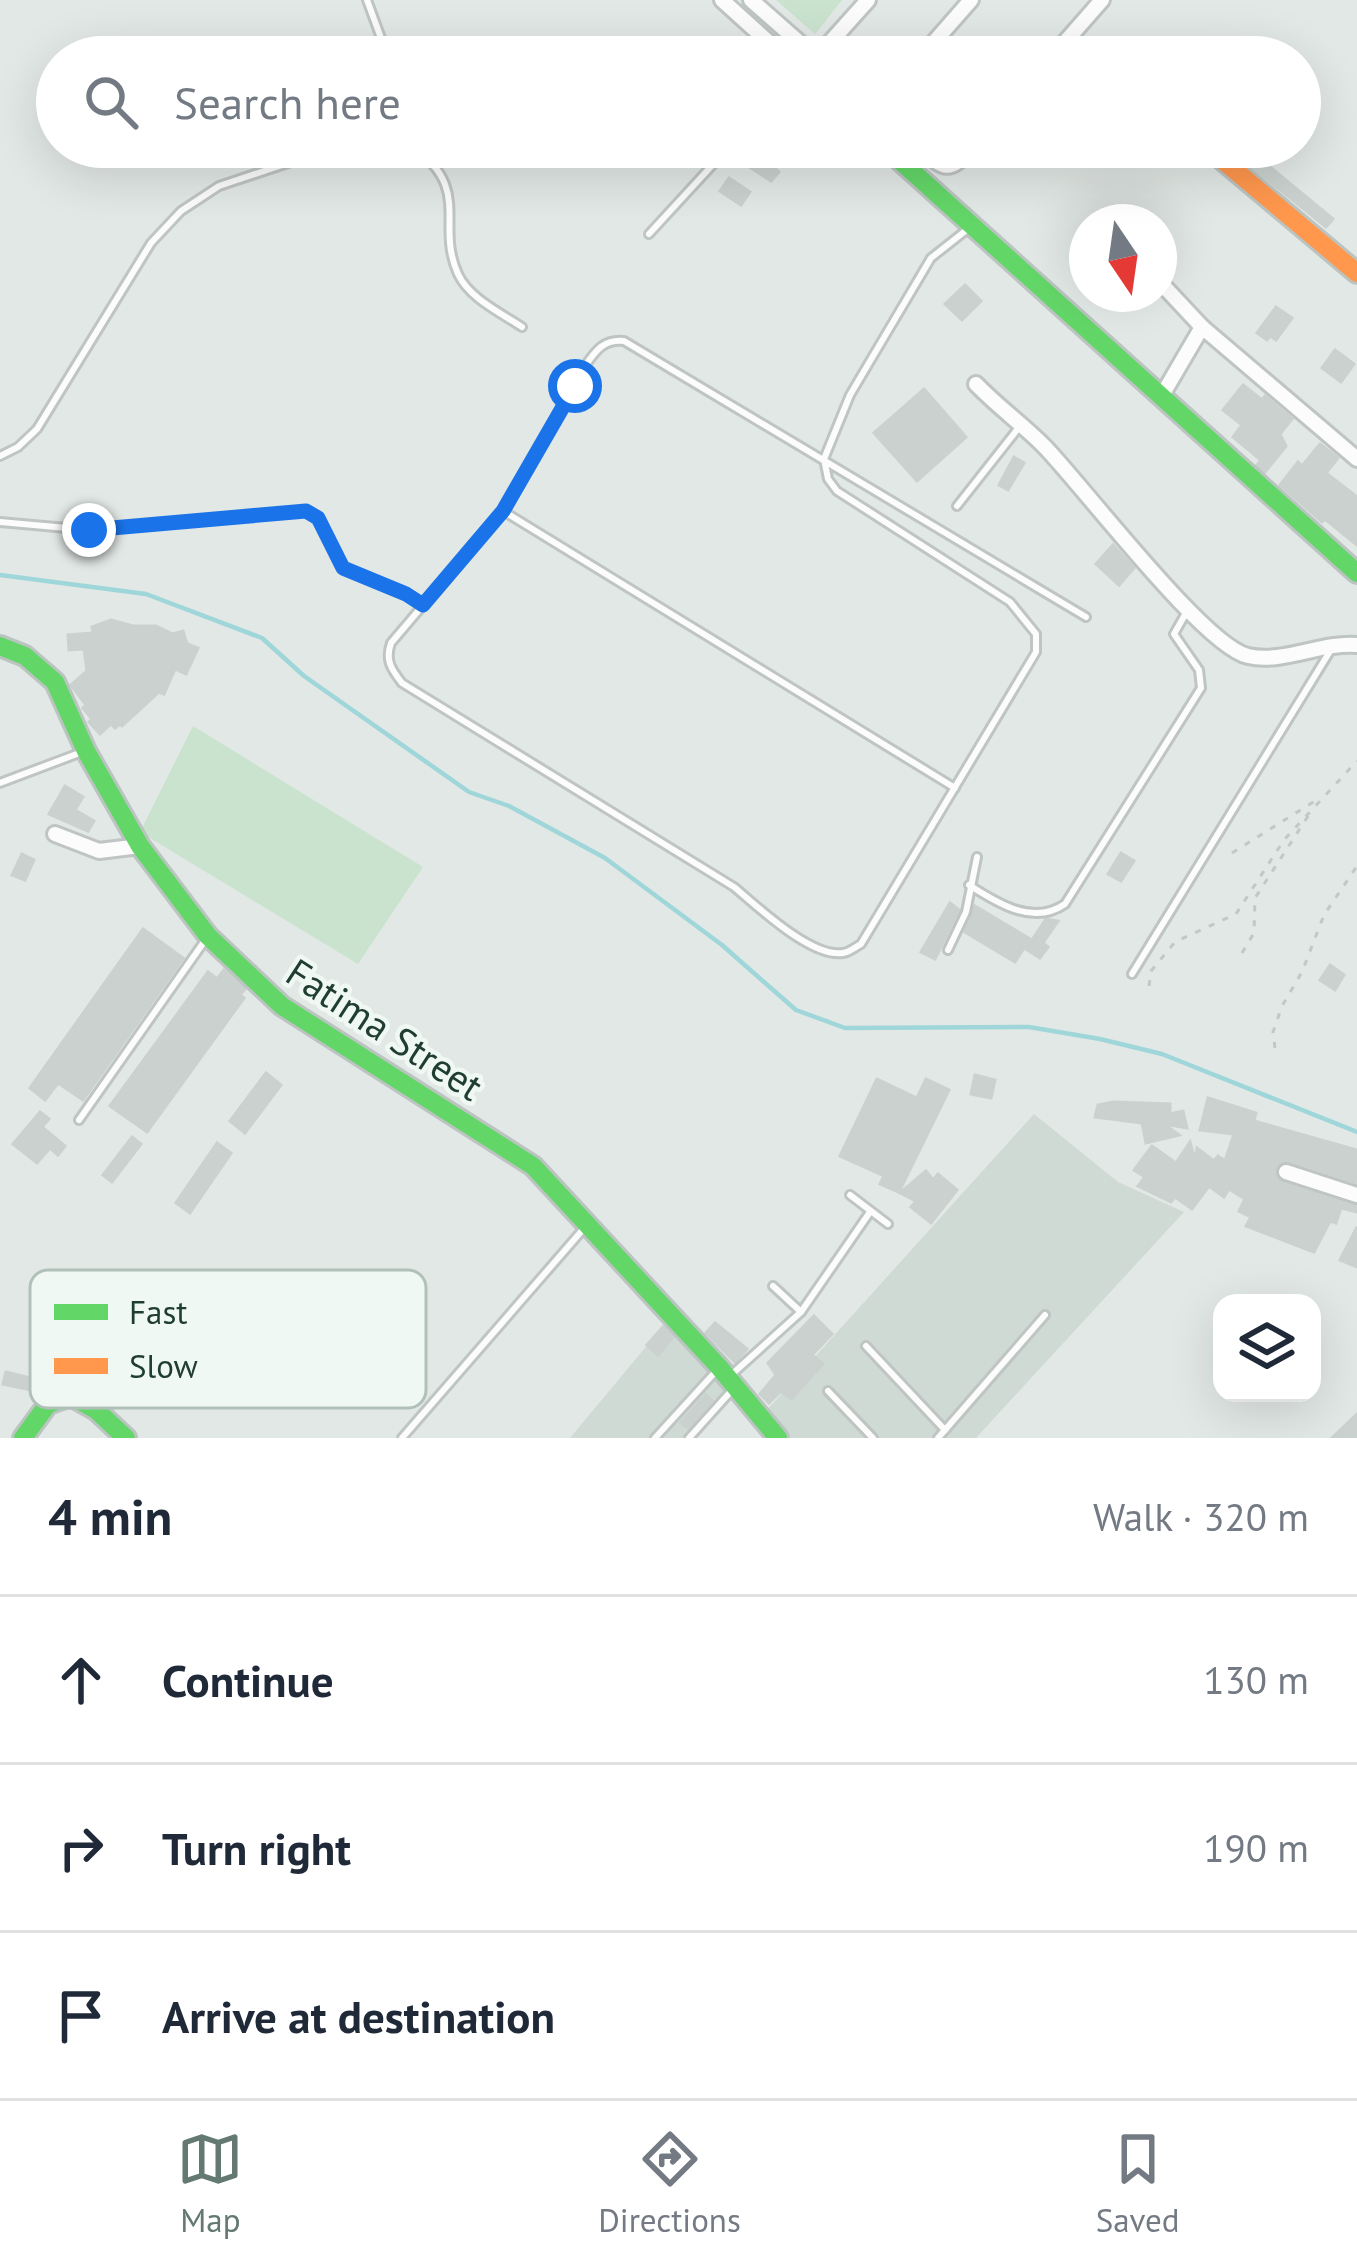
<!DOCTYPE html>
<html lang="en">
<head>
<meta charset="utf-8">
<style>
	body { margin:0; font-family:"PT Sans",sans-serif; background:#f2f2f3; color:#1f2937 }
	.controls { position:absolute; right:36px; bottom:36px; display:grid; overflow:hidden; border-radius:24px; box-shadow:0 12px 48px #0002 }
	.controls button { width:108px; height:108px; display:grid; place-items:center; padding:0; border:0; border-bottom:3px solid #e0e1e3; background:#fff; color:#1f2937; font:60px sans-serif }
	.compass { position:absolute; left:1069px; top:204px; width:108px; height:108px; border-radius:50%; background:#fff; box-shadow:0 12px 48px #0002; rotate:167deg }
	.stop { position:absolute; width:36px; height:36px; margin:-27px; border:9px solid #1a73e8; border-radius:50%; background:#fff }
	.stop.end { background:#1a73e8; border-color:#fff; box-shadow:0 3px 12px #0008 }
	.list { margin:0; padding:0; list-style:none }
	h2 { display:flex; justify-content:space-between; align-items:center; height:156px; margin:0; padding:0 48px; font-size:51px }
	h2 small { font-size:39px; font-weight:400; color:#747a83 }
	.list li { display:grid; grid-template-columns:78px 1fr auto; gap:36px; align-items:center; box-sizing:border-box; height:168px; padding:0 48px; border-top:3px solid #e0e1e3 }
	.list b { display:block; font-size:45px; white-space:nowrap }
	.list em { font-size:39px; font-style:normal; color:#747a83 }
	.icon { flex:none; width:66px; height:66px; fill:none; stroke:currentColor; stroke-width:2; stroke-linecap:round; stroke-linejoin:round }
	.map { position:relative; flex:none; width:1357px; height:1438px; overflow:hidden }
	.search { position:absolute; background:#fff; box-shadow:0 12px 48px #0002; left:36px; right:36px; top:36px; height:132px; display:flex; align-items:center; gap:30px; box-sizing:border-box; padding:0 42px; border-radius:66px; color:#747a83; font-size:45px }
	.sheet { height:660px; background:#fff }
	nav { display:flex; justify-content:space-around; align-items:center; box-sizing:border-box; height:168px; border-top:3px solid #e0e1e3; background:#fff; font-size:33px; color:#747a83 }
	nav a { display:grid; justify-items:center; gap:6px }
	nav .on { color:#637971 }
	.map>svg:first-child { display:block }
	.built { fill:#cfdad5 }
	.green { fill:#cae3cf }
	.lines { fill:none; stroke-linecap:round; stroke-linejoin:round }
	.stream { stroke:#9fd6da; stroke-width:4.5 }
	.building { fill:#cad1ce; stroke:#cbd1ce; stroke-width:3 }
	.lane-casing { stroke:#bfc5c2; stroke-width:12 }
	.street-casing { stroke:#bfc5c2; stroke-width:20 }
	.fast-casing { stroke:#bbc4c1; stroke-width:24 }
	.slow-casing { stroke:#bbc4c1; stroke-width:24 }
	.path { stroke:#bfc9c5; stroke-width:3; stroke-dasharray:6 9; stroke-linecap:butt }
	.lane { stroke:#fbfcfb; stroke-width:6 }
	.street { stroke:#fbfcfb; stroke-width:14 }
	.fast { stroke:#63d668; stroke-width:18 }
	.slow { stroke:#ff974d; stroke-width:18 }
	.route { stroke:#1a73e8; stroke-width:15 }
	.labels { text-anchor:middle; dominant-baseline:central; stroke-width:9; stroke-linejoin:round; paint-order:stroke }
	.street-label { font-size:39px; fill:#1f3d32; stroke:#eff8f3 }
	.key { fill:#eff8f3; stroke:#b1c0b9; stroke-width:3 }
	.key-label { font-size:33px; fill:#1f3d32 }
</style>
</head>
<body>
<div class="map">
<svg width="1357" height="1438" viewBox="0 0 1357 1438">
	<rect width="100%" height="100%" fill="#e2e8e5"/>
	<g class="built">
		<path d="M 1034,1114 L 1118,1182 L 1184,1212 L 976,1438 L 787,1438 L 766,1411 Z"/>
		<path d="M 665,1324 L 732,1397 L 696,1438 L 570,1438 Z"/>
	</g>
	<g class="green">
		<path d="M 776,0 L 842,0 L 815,34 Z"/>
		<path d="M 193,726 L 423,867 L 358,964 L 140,832 Z"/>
	</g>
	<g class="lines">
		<path class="stream" d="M 0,575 L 146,594 L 262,638 L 304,676 L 469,792 L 509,806 L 605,858 L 722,945 L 796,1010 L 845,1028 L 1029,1027 L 1100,1039 L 1162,1054 L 1357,1132"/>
	</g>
	<g class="building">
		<path d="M 1252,152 L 1333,219 L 1326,227 L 1244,161 Z"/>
		<path d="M 761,157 L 779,172 L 771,181 L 751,168 Z"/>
		<path d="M 729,178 L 750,192 L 741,205 L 720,191 Z"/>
		<path d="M 965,285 L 981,301 L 962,320 L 945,304 Z"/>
		<path d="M 1276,307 L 1292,318 L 1276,340 L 1270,336 L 1267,340 L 1257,333 Z"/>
		<path d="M 1335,350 L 1354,364 L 1341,382 L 1322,368 Z"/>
		<path d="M 1243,385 L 1262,400 L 1265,396 L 1292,419 L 1280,434 L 1286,446 L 1265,472 L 1257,465 L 1261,460 L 1233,437 L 1242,425 L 1223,410 Z"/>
		<path d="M 924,389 L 966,437 L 917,481 L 874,433 Z"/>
		<path d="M 1320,444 L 1338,458 L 1326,473 L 1357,497 L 1357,545 L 1325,519 L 1322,522 L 1280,485 L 1298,462 L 1302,466 Z"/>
		<path d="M 1014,457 L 1024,463 L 1008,490 L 999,485 Z"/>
		<path d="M 1113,545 L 1134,568 L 1119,585 L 1096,564 Z"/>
		<path d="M 111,620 L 133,626 L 156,626 L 173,634 L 183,631 L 187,644 L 198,648 L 186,674 L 175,669 L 164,694 L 159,692 L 122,726 L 120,724 L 115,728 L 111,724 L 100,734 L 89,722 L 92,719 L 83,708 L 86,705 L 71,685 L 87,671 L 84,649 L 69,650 L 68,635 L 93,633 L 92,627 Z"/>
		<path d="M 65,786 L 83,797 L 75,810 L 94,821 L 88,831 L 49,814 Z"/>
		<path d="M 1121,853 L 1134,861 L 1121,881 L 1108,874 Z"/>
		<path d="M 22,854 L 34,860 L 25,880 L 12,875 Z"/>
		<path d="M 950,903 L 959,910 L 935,959 L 921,952 Z"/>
		<path d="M 975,906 L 1032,940 L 1046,919 L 1058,921 L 1043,943 L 1048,947 L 1040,958 L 1024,948 L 1015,962 L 965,932 Z"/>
		<path d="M 143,929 L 183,958 L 83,1100 L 58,1083 L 45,1100 L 30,1088 Z"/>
		<path d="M 1330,965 L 1344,975 L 1335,990 L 1320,980 Z"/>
		<path d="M 224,970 L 245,989 L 240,995 L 244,998 L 147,1132 L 110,1106 L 208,972 L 217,979 Z"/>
		<path d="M 266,1073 L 281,1085 L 245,1133 L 230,1121 Z"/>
		<path d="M 975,1075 L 995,1080 L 991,1098 L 971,1094 Z"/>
		<path d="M 877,1079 L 917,1098 L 926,1079 L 949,1090 L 899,1192 L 880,1184 L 884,1176 L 840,1156 Z"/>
		<path d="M 1208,1098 L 1256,1113 L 1254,1121 L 1357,1150 L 1357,1183 L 1288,1161 L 1278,1165 L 1275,1173 L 1283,1183 L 1357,1206 L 1357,1212 L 1341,1208 L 1336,1223 L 1330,1221 L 1314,1252 L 1246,1226 L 1251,1217 L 1239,1211 L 1245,1199 L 1229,1189 L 1224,1197 L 1209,1186 L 1192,1209 L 1175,1197 L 1171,1202 L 1138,1186 L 1145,1177 L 1134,1170 L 1152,1146 L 1176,1163 L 1190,1142 L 1195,1161 L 1197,1148 L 1214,1161 L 1218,1156 L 1225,1161 L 1234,1134 L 1200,1130 Z"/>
		<path d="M 1113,1102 L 1170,1104 L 1170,1114 L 1183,1111 L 1187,1128 L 1164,1124 L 1179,1135 L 1146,1143 L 1142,1123 L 1095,1117 L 1098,1105 Z"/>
		<path d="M 40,1112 L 49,1119 L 42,1127 L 65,1146 L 58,1155 L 50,1148 L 37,1163 L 13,1144 Z"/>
		<path d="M 132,1137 L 141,1144 L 112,1182 L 103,1175 Z"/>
		<path d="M 217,1143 L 231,1153 L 190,1213 L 176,1203 Z"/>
		<path d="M 926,1171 L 933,1180 L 938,1174 L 957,1190 L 931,1223 L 911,1207 L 916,1201 L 900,1193 Z"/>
		<path d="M 1357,1227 L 1357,1267 L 1340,1260 Z"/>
		<path d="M 814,1316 L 832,1334 L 812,1355 L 823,1364 L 791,1399 L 781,1391 L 769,1403 L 760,1394 L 776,1375 L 768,1363 Z"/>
		<path d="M 715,1323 L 747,1349 L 735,1362 L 706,1333 Z"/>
		<path d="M 663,1327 L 673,1337 L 658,1355 L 647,1345 Z"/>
		<path d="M 6,1372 L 39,1380 L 36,1391 L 3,1384 Z"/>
		<path d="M 706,1395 L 712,1401 L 688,1428 L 681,1423 Z"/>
		<path d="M 1357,1414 L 1357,1438 L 1332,1438 Z"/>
	</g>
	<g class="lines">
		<defs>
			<g id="lane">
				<path d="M 367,0 L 388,57"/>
				<path d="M 413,147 C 473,190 435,223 458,274 C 469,298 501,313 522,327"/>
				<path d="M 969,228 L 931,258 L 850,395 L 824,459 L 828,479 L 837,491 L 1010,602 L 1036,634 L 1036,652 L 861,944 C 855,947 850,952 843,953 C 811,958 757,906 734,887 L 402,683 C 391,669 385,660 391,643 L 503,511 L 585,366 C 596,350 604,339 624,341 L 1086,617"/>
				<path d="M 649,234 L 729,147"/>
				<path d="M 0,456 L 18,447 L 37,429 L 151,243 L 181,211 L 219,186 L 300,159 L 370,147"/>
				<path d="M 957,506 L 1020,426"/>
				<path d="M 503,511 L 955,788"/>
				<path d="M 0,522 L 89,530 L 306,511 L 318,518 L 343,569 L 407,594 L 423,605"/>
				<path d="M 0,783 L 82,752"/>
				<path d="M 969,885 C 997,903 1033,926 1065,904 L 1201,688 L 1199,670 L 1174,634 L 1186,613"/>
				<path d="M 948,950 L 966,912 L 977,857"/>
				<path d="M 1132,974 L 1332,648"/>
				<path d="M 79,1120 L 206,939"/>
				<path d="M 850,1195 L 888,1224"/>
				<path d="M 773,1286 L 801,1312"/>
				<path d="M 866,1346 L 945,1430"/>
				<path d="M 730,1376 L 801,1312 L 870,1212"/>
				<path d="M 828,1391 L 873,1438"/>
				<path d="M 402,1438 L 586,1226"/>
				<path d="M 655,1438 L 717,1370"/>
				<path d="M 689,1438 L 733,1389"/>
				<path d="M 938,1438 L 1045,1315"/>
			</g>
			<g id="street">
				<path d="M 722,0 L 785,57"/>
				<path d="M 751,0 L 816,57"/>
				<path d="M 817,57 L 868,0"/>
				<path d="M 921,57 L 971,0"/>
				<path d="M 1052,57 L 1102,0"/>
				<path d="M 919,147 C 945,170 948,174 973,147"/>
				<path d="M 1159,281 L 1202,327 L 1357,459"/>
				<path d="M 976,384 C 997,406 1022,424 1044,446 C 1083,486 1204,646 1248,656 C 1283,664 1321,642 1357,645"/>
				<path d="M 1161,397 L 1202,327"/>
				<path d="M 55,834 L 99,851 L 140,846"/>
				<path d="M 1286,1172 L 1357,1195"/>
			</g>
			<g id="fast">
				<path d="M 885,147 L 1357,573"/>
				<path d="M 0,646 L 25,656 L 55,682 L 86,751 L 140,846 L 208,936 L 282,1006 L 533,1166 L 719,1367 L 778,1438"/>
				<path d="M 23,1438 L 48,1404 L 71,1396 L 96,1410 L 126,1438"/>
			</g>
			<path id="slow" d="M 1207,147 L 1357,273"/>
		</defs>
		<use href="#lane" class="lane-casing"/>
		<use href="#street" class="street-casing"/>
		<use href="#fast" class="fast-casing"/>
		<use href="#slow" class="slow-casing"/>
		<g class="path">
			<path d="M 1232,853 L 1318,799"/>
			<path d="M 1242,953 L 1254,933 L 1255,898 L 1312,810"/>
			<path d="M 1149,986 L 1151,971 L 1175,942 L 1236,914 L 1284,840 L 1357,761"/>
			<path d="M 1275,1048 L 1273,1032 L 1282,1006 L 1302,972 L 1324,915 L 1357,866"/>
		</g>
		<use href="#lane" class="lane"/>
		<use href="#street" class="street"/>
		<use href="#fast" class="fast"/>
		<use href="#slow" class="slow"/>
	</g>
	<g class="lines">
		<path class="route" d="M 89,530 L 306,511 L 318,518 L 343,568 L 406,594 L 423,605 L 503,511 L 575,386"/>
	</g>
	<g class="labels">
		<g class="street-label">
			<text transform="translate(385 1029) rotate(33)">Fatima Street</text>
		</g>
	</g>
	<rect x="30" y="1270" width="396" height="138" rx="18" class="key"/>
	<rect x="54" y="1304" width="54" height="16" fill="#63d668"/>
	<rect x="54" y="1358" width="54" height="16" fill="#ff974d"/>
	<g class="key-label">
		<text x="129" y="1324">Fast</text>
		<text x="129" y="1378">Slow</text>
	</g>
</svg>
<div class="controls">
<button><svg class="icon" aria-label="layers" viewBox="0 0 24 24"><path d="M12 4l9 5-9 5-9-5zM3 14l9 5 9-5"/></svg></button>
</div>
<svg class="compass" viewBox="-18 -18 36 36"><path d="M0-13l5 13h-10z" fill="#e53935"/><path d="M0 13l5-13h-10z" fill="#747a83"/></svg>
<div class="stop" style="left:575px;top:386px"></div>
<div class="stop end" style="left:89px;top:530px"></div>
<div class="search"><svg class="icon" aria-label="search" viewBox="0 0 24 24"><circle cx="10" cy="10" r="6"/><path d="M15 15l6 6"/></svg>Search here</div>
</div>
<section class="sheet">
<h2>4 min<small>Walk · 320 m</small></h2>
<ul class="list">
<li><svg class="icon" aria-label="ahead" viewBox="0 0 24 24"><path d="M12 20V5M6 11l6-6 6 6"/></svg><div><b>Continue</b></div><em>130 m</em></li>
<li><svg class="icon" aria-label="right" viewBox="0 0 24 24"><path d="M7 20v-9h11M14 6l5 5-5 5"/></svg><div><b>Turn right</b></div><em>190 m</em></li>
<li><svg class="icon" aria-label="arrive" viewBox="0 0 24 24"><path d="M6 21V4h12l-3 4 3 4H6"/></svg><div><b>Arrive at destination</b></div></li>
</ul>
</section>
<nav>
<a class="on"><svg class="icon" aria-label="map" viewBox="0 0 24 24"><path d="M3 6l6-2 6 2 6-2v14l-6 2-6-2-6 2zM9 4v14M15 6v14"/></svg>Map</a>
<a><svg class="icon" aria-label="directions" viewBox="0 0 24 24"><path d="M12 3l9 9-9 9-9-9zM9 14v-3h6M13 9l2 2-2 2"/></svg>Directions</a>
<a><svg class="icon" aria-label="saved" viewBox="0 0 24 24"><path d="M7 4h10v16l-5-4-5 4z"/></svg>Saved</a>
</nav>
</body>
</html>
